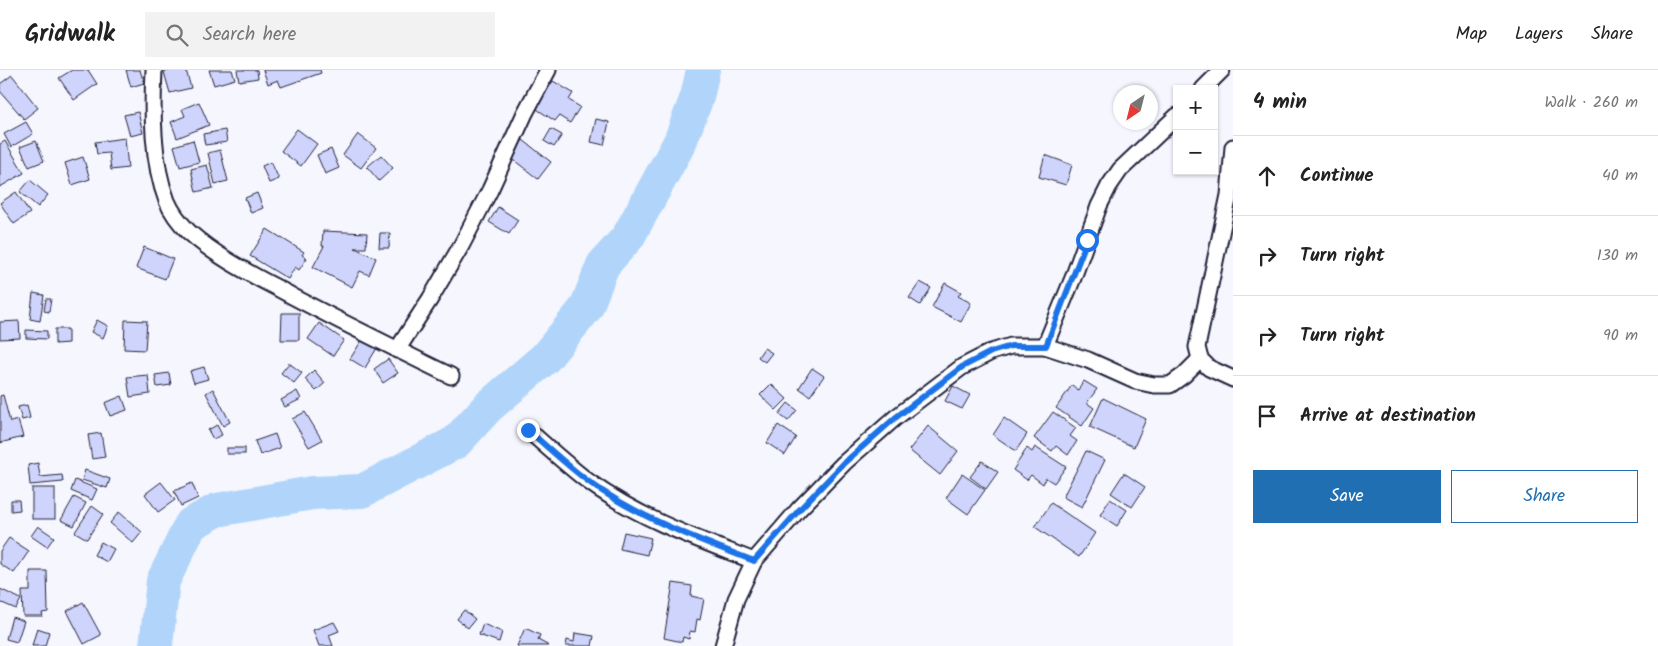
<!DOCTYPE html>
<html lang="en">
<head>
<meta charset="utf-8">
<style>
	body { margin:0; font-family:Kalam,sans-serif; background:#f2f2f2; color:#222 }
	.controls { position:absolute; right:15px; top:15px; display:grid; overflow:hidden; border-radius:0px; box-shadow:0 1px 4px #0004 }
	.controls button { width:45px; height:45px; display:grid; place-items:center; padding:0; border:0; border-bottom:1px solid #e0e0e0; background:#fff; color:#222; font:25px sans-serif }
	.compass { position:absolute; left:1113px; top:15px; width:45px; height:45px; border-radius:50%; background:#fff; box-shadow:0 1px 4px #0004; rotate:215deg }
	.stop { position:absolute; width:15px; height:15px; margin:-11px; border:4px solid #1a73e8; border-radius:50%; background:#fff }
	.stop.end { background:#1a73e8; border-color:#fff; box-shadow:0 1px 5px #0008 }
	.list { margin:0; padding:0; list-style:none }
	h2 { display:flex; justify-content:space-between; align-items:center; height:65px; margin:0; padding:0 20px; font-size:21px }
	h2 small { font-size:16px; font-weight:400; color:#767676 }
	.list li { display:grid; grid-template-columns:32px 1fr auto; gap:15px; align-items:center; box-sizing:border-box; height:80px; padding:0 20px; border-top:1px solid #e0e0e0 }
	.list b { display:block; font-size:19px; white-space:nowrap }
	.list em { font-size:16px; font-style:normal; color:#767676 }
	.actions { display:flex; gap:10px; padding:15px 20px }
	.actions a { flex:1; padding:11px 0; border:1px solid #1f6fb2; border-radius:0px; text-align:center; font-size:18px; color:#1f6fb2 }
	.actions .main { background:#1f6fb2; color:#fff }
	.icon { flex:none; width:28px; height:28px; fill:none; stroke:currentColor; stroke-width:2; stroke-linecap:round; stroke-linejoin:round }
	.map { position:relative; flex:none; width:1233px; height:576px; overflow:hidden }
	header { display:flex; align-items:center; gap:30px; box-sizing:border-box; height:70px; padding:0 25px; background:#fff; border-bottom:1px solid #e0e0e0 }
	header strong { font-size:24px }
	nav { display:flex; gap:28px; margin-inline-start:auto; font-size:18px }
	.search { width:350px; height:45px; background:#f2f2f2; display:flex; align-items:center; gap:12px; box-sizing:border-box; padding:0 18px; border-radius:0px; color:#767676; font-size:19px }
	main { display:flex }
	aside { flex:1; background:#fff }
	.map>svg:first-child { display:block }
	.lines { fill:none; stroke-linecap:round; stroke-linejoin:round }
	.river { stroke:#b1d5fa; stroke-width:34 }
	.building { fill:#cfd4fc; stroke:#22223b }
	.street-casing { stroke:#22223b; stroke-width:19 }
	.street { stroke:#fff; stroke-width:15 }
	.route { stroke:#1a73e8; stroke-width:6 }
</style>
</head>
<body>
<header>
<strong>Gridwalk</strong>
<div class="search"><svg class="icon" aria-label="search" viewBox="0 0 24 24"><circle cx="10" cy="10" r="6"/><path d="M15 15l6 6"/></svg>Search here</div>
<nav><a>Map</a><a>Layers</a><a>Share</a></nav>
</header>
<main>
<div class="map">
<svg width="1233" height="576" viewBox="0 0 1233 576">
	<rect width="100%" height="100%" fill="#f5f6fe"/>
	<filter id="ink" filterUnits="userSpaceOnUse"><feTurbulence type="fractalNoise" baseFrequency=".02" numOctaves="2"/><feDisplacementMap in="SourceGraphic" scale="10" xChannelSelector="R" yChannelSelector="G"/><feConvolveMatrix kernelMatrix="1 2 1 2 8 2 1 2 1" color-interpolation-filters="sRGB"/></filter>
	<g filter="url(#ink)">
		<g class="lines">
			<path class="river" d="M 156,576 L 163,511 L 191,454 L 217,440 L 312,423 L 362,421 L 456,372 L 488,337 L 545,288 L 586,238 L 603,195 L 628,167 L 680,72 L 697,27 L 703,0"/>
		</g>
		<g class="building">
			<path d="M 72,0 L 88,0 L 97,14 L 74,30 L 59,8 Z"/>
			<path d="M 126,0 L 140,0 L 144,13 L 131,17 Z"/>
			<path d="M 171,0 L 186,0 L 191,18 L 170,23 L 164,2 Z"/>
			<path d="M 209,0 L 232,0 L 235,9 L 214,15 Z"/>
			<path d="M 237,0 L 257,0 L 258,8 L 239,11 Z"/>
			<path d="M 263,0 L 320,0 L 321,3 L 281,17 L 278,10 L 268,14 Z"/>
			<path d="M 12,5 L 38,38 L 24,49 L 0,21 L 0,14 Z"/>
			<path d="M 553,11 L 573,23 L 569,30 L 580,37 L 570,53 L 559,46 L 555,51 L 535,38 Z"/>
			<path d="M 199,32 L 209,55 L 177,68 L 171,52 L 185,46 L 182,39 Z"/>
			<path d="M 138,42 L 143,63 L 130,66 L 124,45 Z"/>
			<path d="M 596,49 L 609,52 L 604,75 L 591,72 Z"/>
			<path d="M 26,52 L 33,64 L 11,77 L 4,64 Z"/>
			<path d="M 297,59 L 317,74 L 301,96 L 281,81 Z"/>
			<path d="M 551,59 L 562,65 L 554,77 L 544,71 Z"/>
			<path d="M 225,60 L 227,72 L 205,75 L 203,64 Z"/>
			<path d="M 358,64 L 376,78 L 361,98 L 343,85 Z"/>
			<path d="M 125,68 L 128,98 L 111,100 L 109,83 L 97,84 L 95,72 Z"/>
			<path d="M 193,70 L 199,92 L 180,97 L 174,76 Z"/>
			<path d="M 523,70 L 551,92 L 538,109 L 510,87 Z"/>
			<path d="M 5,71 L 24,103 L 0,117 L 0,74 Z"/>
			<path d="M 36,71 L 44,91 L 29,97 L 20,77 Z"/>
			<path d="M 331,79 L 339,98 L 325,104 L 317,85 Z"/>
			<path d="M 220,80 L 228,111 L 215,114 L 208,83 Z"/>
			<path d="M 381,85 L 393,98 L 379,111 L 367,97 Z"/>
			<path d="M 1045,85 L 1072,95 L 1066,115 L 1039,107 Z"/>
			<path d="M 83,87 L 90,109 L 72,115 L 65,93 Z"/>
			<path d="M 271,92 L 279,109 L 269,113 L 262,96 Z"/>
			<path d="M 207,95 L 213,118 L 196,122 L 191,99 Z"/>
			<path d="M 30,110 L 48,125 L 38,137 L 20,122 Z"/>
			<path d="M 16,122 L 30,143 L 14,154 L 0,133 Z"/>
			<path d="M 257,123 L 263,138 L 251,143 L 245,128 Z"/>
			<path d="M 498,137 L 518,150 L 509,164 L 489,152 Z"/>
			<path d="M 267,159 L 304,182 L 302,185 L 307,188 L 299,200 L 295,197 L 288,209 L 250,186 Z"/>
			<path d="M 323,161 L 367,163 L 366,178 L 355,178 L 376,188 L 369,205 L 360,201 L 352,217 L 313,197 L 324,176 L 322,176 Z"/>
			<path d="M 380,163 L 390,163 L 389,178 L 379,178 Z"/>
			<path d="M 144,177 L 173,189 L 165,209 L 136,198 Z"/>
			<path d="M 920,212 L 931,218 L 920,235 L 909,228 Z"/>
			<path d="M 945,213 L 961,222 L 958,226 L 971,233 L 961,252 L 932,237 Z"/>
			<path d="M 33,223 L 44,225 L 40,251 L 30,249 Z"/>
			<path d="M 46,229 L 51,229 L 49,242 L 44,241 Z"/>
			<path d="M 282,243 L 299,243 L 299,270 L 281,270 Z"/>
			<path d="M 97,250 L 108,256 L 103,268 L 91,262 Z"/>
			<path d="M 125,250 L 147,251 L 145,280 L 124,279 Z"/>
			<path d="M 19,251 L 20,268 L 0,269 L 0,252 Z"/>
			<path d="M 319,253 L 344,270 L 333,286 L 308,269 Z"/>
			<path d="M 55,259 L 68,259 L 68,273 L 55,274 Z"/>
			<path d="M 26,260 L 47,261 L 47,269 L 26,268 Z"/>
			<path d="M 362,270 L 377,278 L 365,298 L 350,289 Z"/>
			<path d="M 764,278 L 772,283 L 765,292 L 758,287 Z"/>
			<path d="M 388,289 L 398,303 L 383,313 L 374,299 Z"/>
			<path d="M 289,293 L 302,303 L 294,313 L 281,303 Z"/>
			<path d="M 204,297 L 208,309 L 194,313 L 190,301 Z"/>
			<path d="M 812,298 L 824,306 L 810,326 L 799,318 Z"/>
			<path d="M 314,300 L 325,313 L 316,321 L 305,309 Z"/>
			<path d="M 169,303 L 171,315 L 157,317 L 155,305 Z"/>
			<path d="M 148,305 L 150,324 L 130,327 L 127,307 Z"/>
			<path d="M 1084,311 L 1097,319 L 1087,333 L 1094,338 L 1082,356 L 1056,338 L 1072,315 L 1078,320 Z"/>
			<path d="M 771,314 L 787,329 L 776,340 L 760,325 Z"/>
			<path d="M 953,316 L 970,325 L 962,339 L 945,331 Z"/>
			<path d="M 213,319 L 230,352 L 223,356 L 206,323 Z"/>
			<path d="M 297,321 L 301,329 L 285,337 L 281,330 Z"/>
			<path d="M 3,325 L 10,352 L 18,350 L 23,367 L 0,373 L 0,326 Z"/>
			<path d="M 122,326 L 127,340 L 110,346 L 105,333 Z"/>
			<path d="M 1103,328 L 1146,349 L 1134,377 L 1090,357 Z"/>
			<path d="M 788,333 L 797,340 L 788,351 L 779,344 Z"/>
			<path d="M 27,335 L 30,348 L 22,350 L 18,337 Z"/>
			<path d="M 305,342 L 322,370 L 309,377 L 292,349 Z"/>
			<path d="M 1053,342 L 1076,358 L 1070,366 L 1077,371 L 1068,385 L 1056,376 L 1052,381 L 1034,368 Z"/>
			<path d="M 1004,348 L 1027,364 L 1016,381 L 993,365 Z"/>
			<path d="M 217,355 L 222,365 L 213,369 L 208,360 Z"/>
			<path d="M 778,355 L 796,367 L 785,385 L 767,373 Z"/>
			<path d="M 928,356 L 958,381 L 940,405 L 909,380 Z"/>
			<path d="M 101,363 L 105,387 L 92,389 L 88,365 Z"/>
			<path d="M 275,364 L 280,378 L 260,385 L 255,371 Z"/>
			<path d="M 1035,377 L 1066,397 L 1054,413 L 1046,408 L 1043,414 L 1031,405 L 1027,410 L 1013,400 L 1027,378 L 1032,382 Z"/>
			<rect x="227" y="378" width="18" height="6"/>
			<path d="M 1086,381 L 1105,390 L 1082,437 L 1063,427 Z"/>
			<path d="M 982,391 L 998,402 L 986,419 L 970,407 Z"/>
			<path d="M 38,393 L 40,407 L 62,405 L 63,412 L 30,415 L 28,395 Z"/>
			<path d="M 85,400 L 110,409 L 107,418 L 82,410 Z"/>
			<path d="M 1124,403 L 1145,417 L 1132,437 L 1111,423 Z"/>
			<path d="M 962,404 L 985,420 L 968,444 L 946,428 Z"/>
			<path d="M 75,410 L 97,419 L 92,430 L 71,421 Z"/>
			<path d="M 161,412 L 175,430 L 158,442 L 145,424 Z"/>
			<path d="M 192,413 L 198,428 L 181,436 L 174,421 Z"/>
			<rect x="32" y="418" width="23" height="31"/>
			<path d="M 74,427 L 86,433 L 74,456 L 61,450 Z"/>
			<path d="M 1110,429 L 1127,440 L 1117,456 L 1100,445 Z"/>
			<path d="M 11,430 L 19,430 L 20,440 L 11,441 Z"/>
			<path d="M 1051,433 L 1095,463 L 1079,487 L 1035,457 Z"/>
			<path d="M 92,436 L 103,444 L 87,469 L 75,462 Z"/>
			<path d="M 119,442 L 142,462 L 133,473 L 110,453 Z"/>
			<path d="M 38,456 L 54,467 L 47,477 L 31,466 Z"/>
			<path d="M 624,462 L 651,468 L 647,485 L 620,479 Z"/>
			<path d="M 9,468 L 29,481 L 14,503 L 0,494 L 0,481 Z"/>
			<path d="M 101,472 L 114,479 L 107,492 L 94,485 Z"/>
			<path d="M 30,501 L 47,501 L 48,542 L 42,543 L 43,546 L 23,546 L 22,521 L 30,521 Z"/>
			<path d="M 673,513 L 692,516 L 691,526 L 704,529 L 700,550 L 697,549 L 695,562 L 690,561 L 689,569 L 683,567 L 682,572 L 664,568 Z"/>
			<path d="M 0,519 L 21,529 L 16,539 L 0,532 Z"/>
			<path d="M 83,532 L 101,565 L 84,574 L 67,541 Z"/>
			<path d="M 464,540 L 475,549 L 468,558 L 457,549 Z"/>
			<path d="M 12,547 L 24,551 L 17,572 L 6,569 Z"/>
			<path d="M 334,552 L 339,561 L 329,565 L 333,576 L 319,576 L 313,560 Z"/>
			<path d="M 483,554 L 502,562 L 499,572 L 479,565 Z"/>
			<path d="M 37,558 L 49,562 L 45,576 L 32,576 Z"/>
			<path d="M 525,558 L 540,565 L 538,570 L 549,576 L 517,576 Z"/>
			<path d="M 575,563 L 594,566 L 592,576 L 566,576 L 567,570 L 574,572 Z"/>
		</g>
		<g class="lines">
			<defs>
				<g id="street">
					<path d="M 154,0 C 152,42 152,92 167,131 C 172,143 180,153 189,162 C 219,189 257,207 292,226 C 345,254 398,280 451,306"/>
					<path d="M 1203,19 L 1222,0"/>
					<path d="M 1233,77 L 1229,125 L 1197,277 L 1200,289 L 1209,298 L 1233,309"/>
					<path d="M 1045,276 L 1073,208 L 1099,136 L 1109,116 L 1120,100 L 1177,46"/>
					<path d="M 397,280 L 430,229 L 461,176 L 490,120 L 525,43 L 548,0"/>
					<path d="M 528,360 C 548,378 568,396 589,412 C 639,448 697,469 754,491"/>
					<path d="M 723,576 L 736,529 L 754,491 L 799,439 L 844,393 L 895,348 L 962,297 L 991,282 L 1011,276 L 1045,276 L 1088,290 L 1135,311 L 1154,315 L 1170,315 L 1184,305 L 1200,289"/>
				</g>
			</defs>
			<use href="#street" class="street-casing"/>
			<use href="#street" class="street"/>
		</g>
	</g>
	<g class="lines" filter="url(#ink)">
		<path class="route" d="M 528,360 C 548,378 568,396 589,412 C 639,448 697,469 754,491 L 800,439 L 844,393 L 895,348 L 962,297 L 991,282 L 1011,276 L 1046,276 L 1087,170"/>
	</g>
</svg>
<div class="controls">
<button>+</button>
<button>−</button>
</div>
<svg class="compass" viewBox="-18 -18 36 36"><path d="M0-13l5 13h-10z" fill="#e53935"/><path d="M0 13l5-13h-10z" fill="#767676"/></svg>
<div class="stop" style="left:1087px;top:170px"></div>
<div class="stop end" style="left:528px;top:360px"></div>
</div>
<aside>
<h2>4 min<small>Walk · 260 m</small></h2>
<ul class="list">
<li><svg class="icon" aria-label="ahead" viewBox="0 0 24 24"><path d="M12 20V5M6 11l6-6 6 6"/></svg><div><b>Continue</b></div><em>40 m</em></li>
<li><svg class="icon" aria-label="right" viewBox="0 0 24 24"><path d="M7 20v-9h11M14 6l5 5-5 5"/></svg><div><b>Turn right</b></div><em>130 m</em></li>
<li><svg class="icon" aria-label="right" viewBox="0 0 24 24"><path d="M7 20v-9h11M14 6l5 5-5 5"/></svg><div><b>Turn right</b></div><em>90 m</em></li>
<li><svg class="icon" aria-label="arrive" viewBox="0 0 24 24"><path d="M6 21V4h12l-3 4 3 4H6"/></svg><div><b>Arrive at destination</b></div></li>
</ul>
<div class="actions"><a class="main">Save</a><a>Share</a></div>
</aside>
</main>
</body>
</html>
